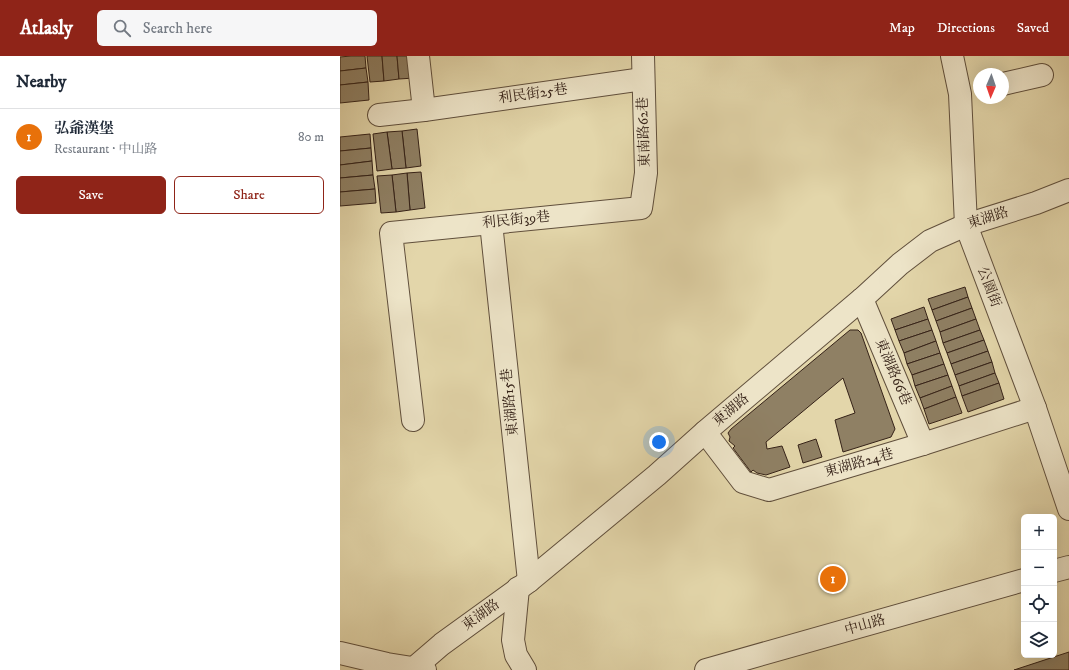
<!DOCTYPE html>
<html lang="en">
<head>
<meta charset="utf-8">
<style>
	body { margin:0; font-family:"IM FELL DW Pica","Noto Serif TC",serif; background:#f6f6f7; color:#1f2937 }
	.controls { position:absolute; right:12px; bottom:12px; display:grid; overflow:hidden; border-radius:6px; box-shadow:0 4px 16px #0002 }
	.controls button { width:36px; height:36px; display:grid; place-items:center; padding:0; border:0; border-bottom:1px solid #e0e1e3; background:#fff; color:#1f2937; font:20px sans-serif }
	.compass { position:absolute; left:633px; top:12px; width:36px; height:36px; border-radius:50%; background:#fff; box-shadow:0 4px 16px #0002; rotate:182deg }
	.you { position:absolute; left:319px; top:386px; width:14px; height:14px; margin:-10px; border:3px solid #fff; border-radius:50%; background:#1a73e8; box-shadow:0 0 0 6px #1a73e833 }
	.badge { display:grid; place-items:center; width:26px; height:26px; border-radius:50%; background:#8f2418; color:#fff; font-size:13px; font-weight:700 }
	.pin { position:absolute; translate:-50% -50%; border:2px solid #fff; box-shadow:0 1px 4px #0006 }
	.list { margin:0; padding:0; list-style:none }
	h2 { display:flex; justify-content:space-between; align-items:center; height:52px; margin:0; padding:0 16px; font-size:17px }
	h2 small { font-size:13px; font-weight:400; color:#747a83 }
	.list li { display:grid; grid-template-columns:26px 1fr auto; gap:12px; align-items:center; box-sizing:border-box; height:56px; padding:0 16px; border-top:1px solid #e0e1e3 }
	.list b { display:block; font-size:15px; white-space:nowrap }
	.list p { margin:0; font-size:13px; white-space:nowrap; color:#747a83 }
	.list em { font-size:13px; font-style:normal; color:#747a83 }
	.actions { display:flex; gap:8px; padding:12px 16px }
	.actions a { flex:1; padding:9px 0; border:1px solid #8f2418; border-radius:6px; text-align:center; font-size:14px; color:#8f2418 }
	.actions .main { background:#8f2418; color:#fff }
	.icon { flex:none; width:22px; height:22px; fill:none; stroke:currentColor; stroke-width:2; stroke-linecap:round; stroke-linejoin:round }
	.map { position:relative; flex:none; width:729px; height:614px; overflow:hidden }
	header { display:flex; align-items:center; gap:24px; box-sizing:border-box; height:56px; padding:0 20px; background:#8f2418; color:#fff }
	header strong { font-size:19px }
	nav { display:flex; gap:22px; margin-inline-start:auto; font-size:14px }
	.search { width:280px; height:36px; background:#f6f6f7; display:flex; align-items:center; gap:10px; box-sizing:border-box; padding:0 14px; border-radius:6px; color:#747a83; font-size:15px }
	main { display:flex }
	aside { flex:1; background:#fff }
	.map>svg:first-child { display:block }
	.building { fill:#8f8064; stroke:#352218 }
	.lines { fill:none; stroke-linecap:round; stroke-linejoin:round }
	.minor-casing { stroke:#604f3c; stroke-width:24 }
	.minor { stroke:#ede4c8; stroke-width:22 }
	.labels { text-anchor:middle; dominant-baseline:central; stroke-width:3; stroke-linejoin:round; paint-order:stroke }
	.street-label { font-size:14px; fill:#352218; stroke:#ede4c8 }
</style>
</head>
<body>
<header>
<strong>Atlasly</strong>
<div class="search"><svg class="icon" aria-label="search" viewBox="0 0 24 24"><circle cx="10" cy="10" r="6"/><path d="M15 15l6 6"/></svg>Search here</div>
<nav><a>Map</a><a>Directions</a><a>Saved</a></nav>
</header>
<main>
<aside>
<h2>Nearby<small></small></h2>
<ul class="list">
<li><span class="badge" style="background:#e8710a">1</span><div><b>弘爺漢堡</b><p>Restaurant · 中山路</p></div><em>80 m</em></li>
</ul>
<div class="actions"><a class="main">Save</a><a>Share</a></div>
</aside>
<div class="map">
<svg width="729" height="614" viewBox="0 0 729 614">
	<rect width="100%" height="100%" fill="#e3d6aa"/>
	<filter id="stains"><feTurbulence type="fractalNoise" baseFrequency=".005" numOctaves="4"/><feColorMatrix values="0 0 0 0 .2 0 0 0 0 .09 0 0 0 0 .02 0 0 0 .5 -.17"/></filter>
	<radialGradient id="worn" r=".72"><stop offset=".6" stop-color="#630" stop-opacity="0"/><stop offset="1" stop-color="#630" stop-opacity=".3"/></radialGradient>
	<g class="building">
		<path d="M 11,0 L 25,0 L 26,12 L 0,15 L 0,1 Z"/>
		<path d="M 27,0 L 42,0 L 44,25 L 30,26 Z"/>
		<path d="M 42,0 L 57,0 L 59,23 L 44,25 Z"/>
		<path d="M 57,0 L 72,0 L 74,22 L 59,23 Z"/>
		<path d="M 26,12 L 28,26 L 0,29 L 0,15 Z"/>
		<path d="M 28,26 L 29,44 L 0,47 L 0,29 Z"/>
		<path d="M 77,73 L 81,110 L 66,112 L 62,75 Z"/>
		<path d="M 62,75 L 66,112 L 52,113 L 47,76 Z"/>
		<path d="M 47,76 L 52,113 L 37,115 L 33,78 Z"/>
		<path d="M 30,78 L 31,92 L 0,95 L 0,81 Z"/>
		<path d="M 31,92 L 32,105 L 0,109 L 0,95 Z"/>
		<path d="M 32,105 L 33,119 L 0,122 L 0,109 Z"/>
		<path d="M 81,116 L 85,152 L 70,154 L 67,117 Z"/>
		<path d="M 67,117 L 70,154 L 56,156 L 52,119 Z"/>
		<path d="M 33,119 L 35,133 L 0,136 L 0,122 Z"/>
		<path d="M 52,119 L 56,156 L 41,157 L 37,120 Z"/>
		<path d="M 35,133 L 36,147 L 0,150 L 0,136 Z"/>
		<path d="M 625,231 L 628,241 L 592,254 L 588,243 Z"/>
		<path d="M 628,241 L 632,252 L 596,265 L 592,254 Z"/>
		<path d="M 584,251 L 588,263 L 555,274 L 551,263 Z"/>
		<path d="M 632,252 L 636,263 L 600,276 L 596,265 Z"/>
		<path d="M 588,263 L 592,274 L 559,285 L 555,274 Z"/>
		<path d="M 636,263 L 640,274 L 603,287 L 600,276 Z"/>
		<path d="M 510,274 L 518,274 L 521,277 L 555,373 L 551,381 L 503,396 L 495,364 L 515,357 L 503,322 L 426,386 L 427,393 L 442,390 L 450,411 L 426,419 L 417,417 L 413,414 L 411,416 L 393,392 L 395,390 L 389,385 L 390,381 L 388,377 L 391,373 Z"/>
		<path d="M 592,274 L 596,285 L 564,297 L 559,285 Z"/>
		<path d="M 640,274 L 644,284 L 607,297 L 603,287 Z"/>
		<path d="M 644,284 L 648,295 L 611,308 L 607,297 Z"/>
		<path d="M 596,285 L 600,297 L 567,308 L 564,297 Z"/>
		<path d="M 648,295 L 652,306 L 615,319 L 611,308 Z"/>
		<path d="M 600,297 L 604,308 L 572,319 L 567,308 Z"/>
		<path d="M 652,306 L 655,317 L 619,330 L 615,319 Z"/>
		<path d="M 604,308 L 608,319 L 575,330 L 572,319 Z"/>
		<path d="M 655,317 L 659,327 L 622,340 L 619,330 Z"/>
		<path d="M 608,319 L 612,330 L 580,342 L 575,330 Z"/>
		<path d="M 659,327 L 664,343 L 628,356 L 622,340 Z"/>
		<path d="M 612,330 L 616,341 L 584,353 L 580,342 Z"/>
		<path d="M 616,341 L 622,357 L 589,368 L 584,353 Z"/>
		<path d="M 476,383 L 482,401 L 463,407 L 458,389 Z"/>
		<path d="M 729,596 L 729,614 L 674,614 Z"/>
	</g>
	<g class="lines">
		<defs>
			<g id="minor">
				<path d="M 78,0 L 84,54"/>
				<path d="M 612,0 L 620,38 L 626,169 L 695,352 L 729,453"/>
				<path d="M 663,28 L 702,19"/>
				<path d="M 39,59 L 84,54 L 303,23"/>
				<path d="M 151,167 L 189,525"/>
				<path d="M 522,243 L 583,388"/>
				<path d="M 73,364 L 51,177 L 301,152 L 306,117 L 303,0"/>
				<path d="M 365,376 L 403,426 L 429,434 L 583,388 L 695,352"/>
				<path d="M 714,515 L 729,511"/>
				<path d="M 178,532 L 173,584 L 176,599 L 185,614"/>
				<path d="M 0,597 L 47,608 L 85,614"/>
				<path d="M 74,612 L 102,588 L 189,525 L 317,419 L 365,376 L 522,243 L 560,208 L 590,185 L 626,169 L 696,147 L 729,134"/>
				<path d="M 366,614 L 684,524"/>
			</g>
		</defs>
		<use href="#minor" class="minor-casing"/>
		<use href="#minor" class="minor"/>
	</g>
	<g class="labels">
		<g class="street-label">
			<text transform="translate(193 38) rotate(-8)">利民街25巷</text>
			<text transform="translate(304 76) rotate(-92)">東南路62巷</text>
			<text transform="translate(648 162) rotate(-18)">東湖路</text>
			<text transform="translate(176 164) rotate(-6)">利民街39巷</text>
			<text transform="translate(649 231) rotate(69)">公園街</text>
			<text transform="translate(553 316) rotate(67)">東湖路66巷</text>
			<text transform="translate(170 346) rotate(-96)">東湖路15巷</text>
			<text transform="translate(391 354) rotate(-40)">東湖路</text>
			<text transform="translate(519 407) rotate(-16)">東湖路24巷</text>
			<text transform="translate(141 559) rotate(-36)">東湖路</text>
			<text transform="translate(525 569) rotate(-16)">中山路</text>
		</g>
	</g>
	<rect width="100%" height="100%" filter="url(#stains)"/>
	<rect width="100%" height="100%" fill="url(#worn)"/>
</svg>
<div class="controls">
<button>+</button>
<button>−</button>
<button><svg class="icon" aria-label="locate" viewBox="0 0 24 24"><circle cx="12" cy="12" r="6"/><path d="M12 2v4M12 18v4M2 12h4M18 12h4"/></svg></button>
<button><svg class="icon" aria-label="layers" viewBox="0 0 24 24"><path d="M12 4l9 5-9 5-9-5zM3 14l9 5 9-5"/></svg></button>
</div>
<svg class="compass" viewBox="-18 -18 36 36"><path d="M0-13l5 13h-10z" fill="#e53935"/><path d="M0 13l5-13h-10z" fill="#747a83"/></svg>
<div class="you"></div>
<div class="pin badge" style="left:493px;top:523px;background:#e8710a">1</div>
</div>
</main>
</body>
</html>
